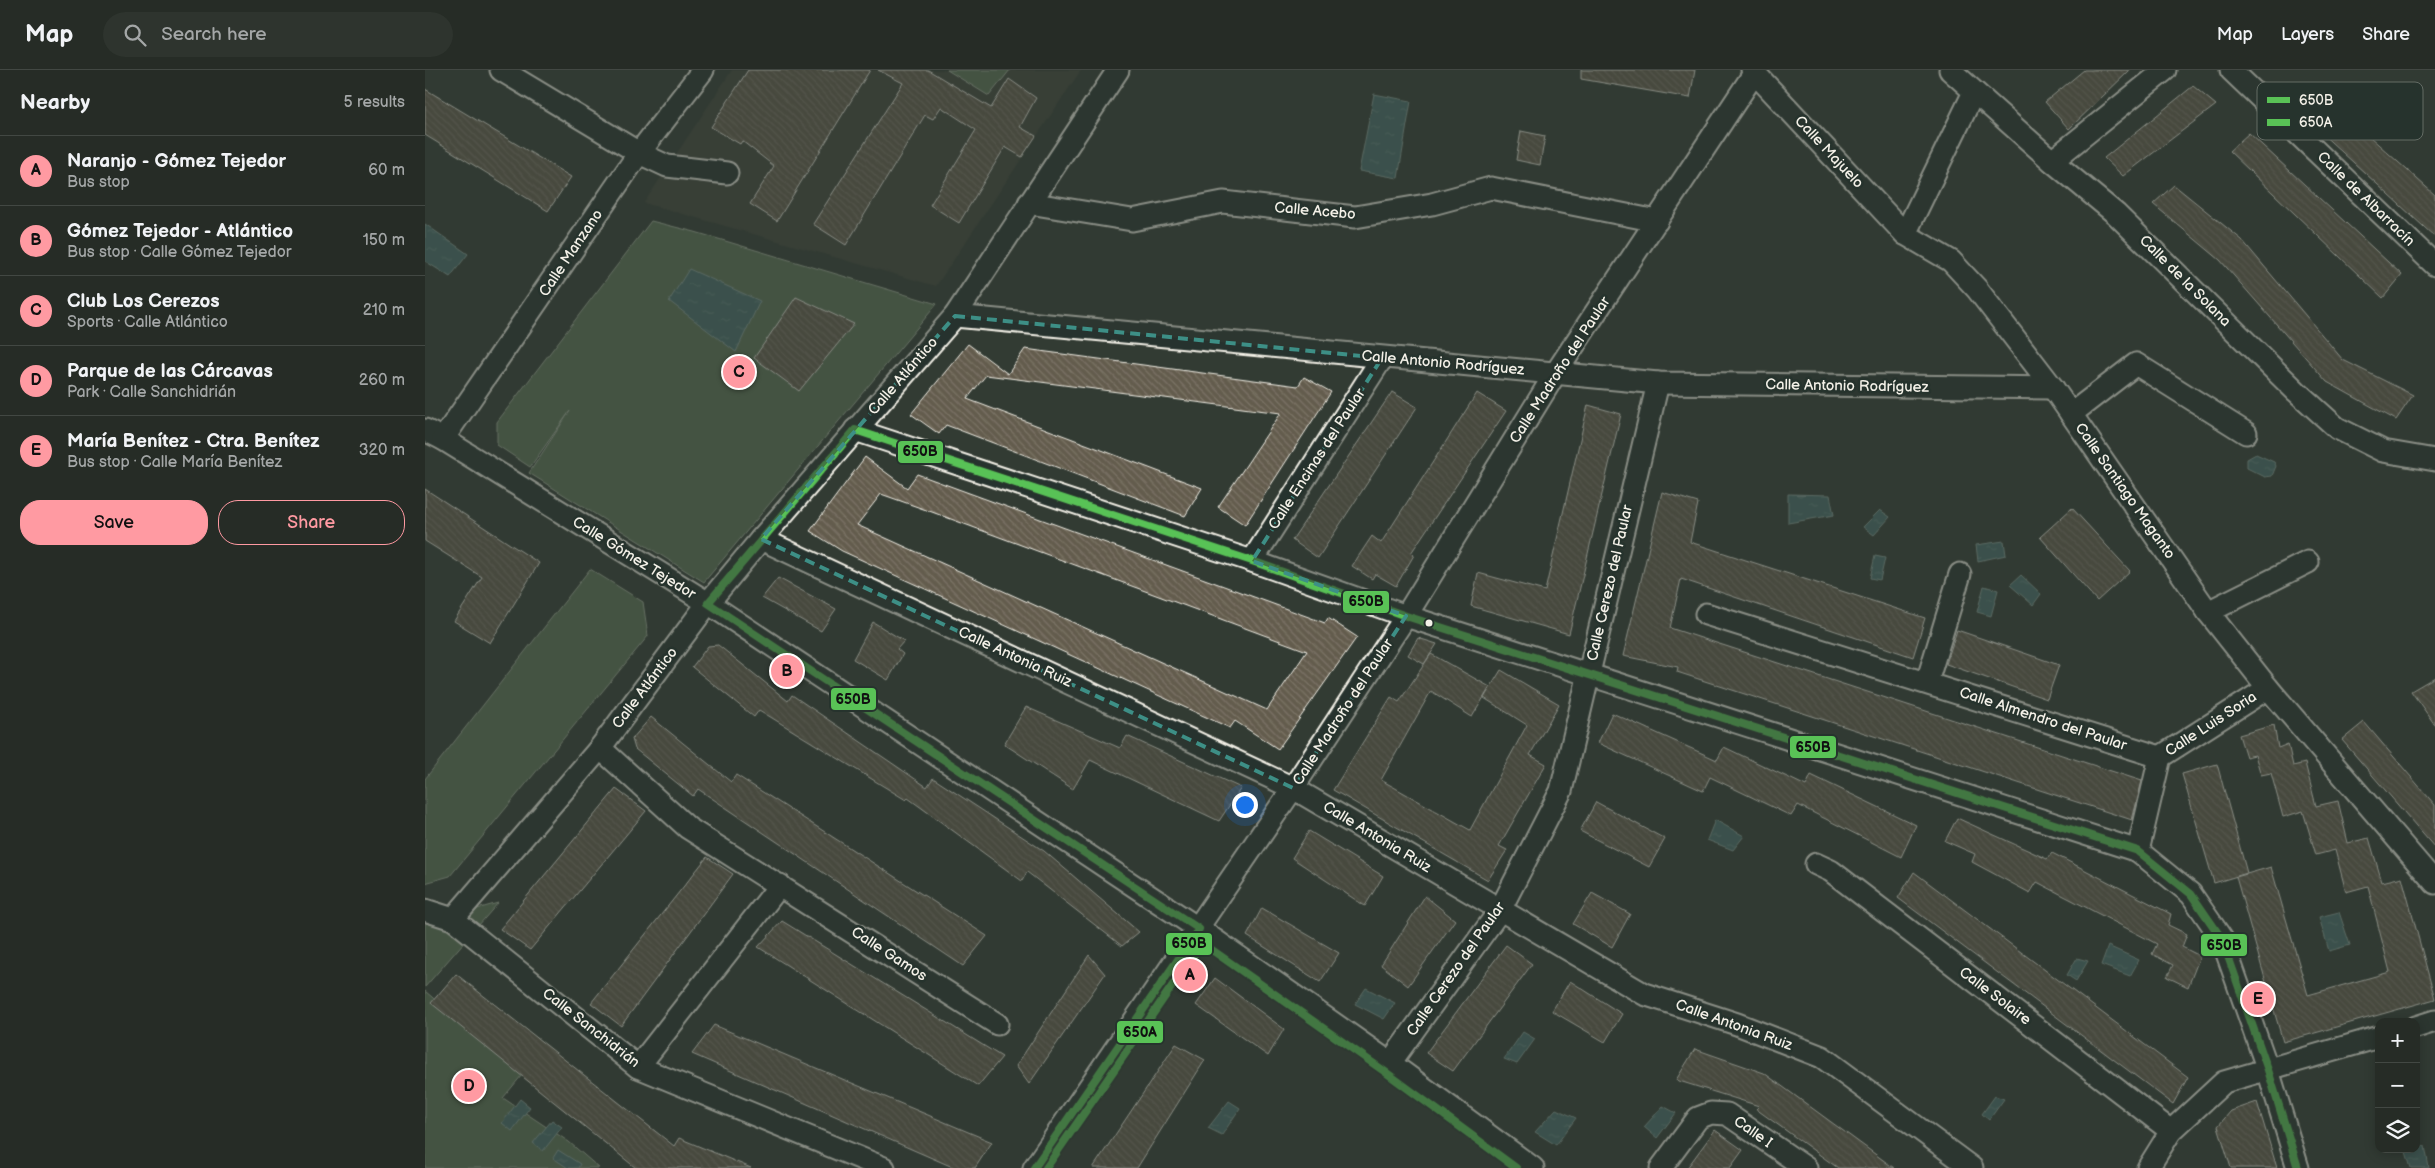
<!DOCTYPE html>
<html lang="en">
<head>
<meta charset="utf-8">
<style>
	body { margin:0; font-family:"Balsamiq Sans",sans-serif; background:#2e342e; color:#f1f3f6 }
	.controls { position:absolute; right:15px; bottom:15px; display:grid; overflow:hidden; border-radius:10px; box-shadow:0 2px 12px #0003 }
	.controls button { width:45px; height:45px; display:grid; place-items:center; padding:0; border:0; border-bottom:1px solid #424843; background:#262c26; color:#f1f3f6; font:25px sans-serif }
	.you { position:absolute; left:819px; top:734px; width:18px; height:18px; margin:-12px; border:4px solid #fff; border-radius:50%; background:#1a73e8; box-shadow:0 0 0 8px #1a73e833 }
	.badge { display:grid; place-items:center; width:32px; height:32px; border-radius:50%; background:#ff9aa2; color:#111; font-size:16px; font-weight:700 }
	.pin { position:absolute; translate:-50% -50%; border:2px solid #fff; box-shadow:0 1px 5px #0006 }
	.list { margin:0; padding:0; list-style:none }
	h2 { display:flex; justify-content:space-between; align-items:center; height:65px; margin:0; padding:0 20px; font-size:21px }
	h2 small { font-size:16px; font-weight:400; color:#a4a7a7 }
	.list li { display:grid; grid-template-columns:32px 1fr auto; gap:15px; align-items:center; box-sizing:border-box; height:70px; padding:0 20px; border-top:1px solid #424843 }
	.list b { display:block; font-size:19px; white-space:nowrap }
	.list p { margin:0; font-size:16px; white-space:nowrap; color:#a4a7a7 }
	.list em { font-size:16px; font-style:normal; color:#a4a7a7 }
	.actions { display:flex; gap:10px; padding:15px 20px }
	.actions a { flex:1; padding:11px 0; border:1px solid #ff9aa2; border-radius:20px; text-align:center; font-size:18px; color:#ff9aa2 }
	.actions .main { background:#ff9aa2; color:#111 }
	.icon { flex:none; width:28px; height:28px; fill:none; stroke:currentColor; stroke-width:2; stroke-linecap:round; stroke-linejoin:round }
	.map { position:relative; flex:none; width:2010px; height:1098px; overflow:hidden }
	header { display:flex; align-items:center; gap:30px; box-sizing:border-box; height:70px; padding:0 25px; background:#262c26; border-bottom:1px solid #424843 }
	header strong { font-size:24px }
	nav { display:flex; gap:28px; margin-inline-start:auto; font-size:18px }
	.search { width:350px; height:45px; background:#2e342e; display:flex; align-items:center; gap:12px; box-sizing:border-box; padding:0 18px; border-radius:28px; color:#a4a7a7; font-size:19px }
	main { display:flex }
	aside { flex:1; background:#262c26 }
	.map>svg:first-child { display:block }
	.built { fill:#41453b }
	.green { fill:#5b7256; stroke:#a8b29f }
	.water { fill:url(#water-ripples); stroke:#8ca19c }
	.building { fill:url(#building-back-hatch); stroke:#f4f1e8; fill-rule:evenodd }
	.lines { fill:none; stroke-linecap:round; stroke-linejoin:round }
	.minor-casing { stroke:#f4f1e8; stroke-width:25 }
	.minor { stroke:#26332d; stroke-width:21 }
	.bus-1-casing { stroke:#26332d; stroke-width:11 }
	.bus-2-casing { stroke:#26332d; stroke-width:11 }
	.bus-1 { stroke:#59c256; stroke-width:8 }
	.bus-2 { stroke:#59c256; stroke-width:8 }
	.marked { fill:none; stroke:#3d8f86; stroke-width:4; stroke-dasharray:10 6; stroke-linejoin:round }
	.bus-dot { fill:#f4f1e8; stroke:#26332d; stroke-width:2 }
	.labels { text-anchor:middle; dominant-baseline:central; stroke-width:5; stroke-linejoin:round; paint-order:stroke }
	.street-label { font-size:15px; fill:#f4f1e8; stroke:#26332d }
	.key { fill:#26332d; stroke:#646c65; stroke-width:1 }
	.key-label { font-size:14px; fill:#f4f1e8 }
	.line-badge { stroke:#26332d; stroke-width:2 }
	.pale-badge-label { font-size:14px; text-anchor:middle; font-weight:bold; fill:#111 }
</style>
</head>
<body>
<header>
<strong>Map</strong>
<div class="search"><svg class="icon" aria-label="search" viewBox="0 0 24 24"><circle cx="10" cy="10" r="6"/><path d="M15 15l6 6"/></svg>Search here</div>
<nav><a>Map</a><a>Layers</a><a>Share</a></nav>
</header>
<main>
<aside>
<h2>Nearby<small>5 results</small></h2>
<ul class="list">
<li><span class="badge">A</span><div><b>Naranjo - Gómez Tejedor</b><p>Bus stop</p></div><em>60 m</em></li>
<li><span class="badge">B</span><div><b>Gómez Tejedor - Atlántico</b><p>Bus stop · Calle Gómez Tejedor</p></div><em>150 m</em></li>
<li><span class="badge">C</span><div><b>Club Los Cerezos</b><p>Sports · Calle Atlántico</p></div><em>210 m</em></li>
<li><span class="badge">D</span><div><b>Parque de las Cárcavas</b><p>Park · Calle Sanchidrián</p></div><em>260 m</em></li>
<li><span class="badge">E</span><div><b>María Benítez - Ctra. Benítez</b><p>Bus stop · Calle María Benítez</p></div><em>320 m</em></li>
</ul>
<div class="actions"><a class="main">Save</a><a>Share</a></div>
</aside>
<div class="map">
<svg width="2010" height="1098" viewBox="0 0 2010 1098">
	<defs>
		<pattern id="water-ripples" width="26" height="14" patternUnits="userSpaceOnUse" patternTransform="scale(1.25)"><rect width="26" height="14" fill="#476c6a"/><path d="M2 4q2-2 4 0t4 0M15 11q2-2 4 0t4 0" fill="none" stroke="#62817f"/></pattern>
		<pattern id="building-back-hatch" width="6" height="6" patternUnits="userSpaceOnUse" patternTransform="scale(1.25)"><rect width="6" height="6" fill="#645c4d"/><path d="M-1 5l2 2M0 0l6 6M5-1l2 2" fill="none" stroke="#7b7467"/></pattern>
	</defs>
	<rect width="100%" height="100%" fill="#323b33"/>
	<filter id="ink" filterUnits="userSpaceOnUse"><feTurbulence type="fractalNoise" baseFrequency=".02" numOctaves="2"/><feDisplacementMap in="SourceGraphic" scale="10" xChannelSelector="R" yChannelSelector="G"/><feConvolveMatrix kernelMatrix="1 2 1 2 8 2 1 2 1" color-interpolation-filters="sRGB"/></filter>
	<g filter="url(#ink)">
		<path class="built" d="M 307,0 L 656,0 L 511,216 L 219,133 Z"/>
		<g class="green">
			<path d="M 522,0 L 585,0 L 564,26 Z"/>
			<path d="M 226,151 L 270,162 L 512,234 L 279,512 L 104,403 L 145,341 L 105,397 L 72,375 L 72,352 Z"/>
			<path d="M 165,499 L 218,532 L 223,566 L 25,806 L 0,813 L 0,709 Z"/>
			<path d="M 73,833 L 0,917 L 0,854 Z"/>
			<path d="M 0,921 L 97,1005 L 78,1028 L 144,1072 L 174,1098 L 0,1098 Z"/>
		</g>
		<g class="water">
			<path d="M 949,24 L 986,31 L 973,108 L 934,101 Z"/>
			<path d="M 0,154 L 43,184 L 25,207 L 0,191 Z"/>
			<path d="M 264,199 L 335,231 L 311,282 L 244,231 Z"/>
			<path d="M 1831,384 L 1849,392 L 1851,396 L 1847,406 L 1840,407 L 1822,398 L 1822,389 Z"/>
			<path d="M 1363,424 L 1405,425 L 1409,445 L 1363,453 Z"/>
			<path d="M 1455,440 L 1465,447 L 1449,465 L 1438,457 Z"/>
			<path d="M 1579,471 L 1581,485 L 1553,491 L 1551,475 Z"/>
			<path d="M 1450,486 L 1460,488 L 1455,510 L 1445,508 Z"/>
			<path d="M 1596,505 L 1616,524 L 1608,535 L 1585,515 Z"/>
			<path d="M 1559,516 L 1573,520 L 1566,546 L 1552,542 Z"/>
			<path d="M 1290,750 L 1319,766 L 1308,780 L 1282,770 Z"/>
			<path d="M 1914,842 L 1925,875 L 1904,881 L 1894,847 Z"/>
			<path d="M 1683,876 L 1714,890 L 1705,906 L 1676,895 Z"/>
			<path d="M 1652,888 L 1663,891 L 1651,911 L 1642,905 Z"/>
			<path d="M 941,918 L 970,933 L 959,949 L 930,934 Z"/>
			<path d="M 1098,962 L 1110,969 L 1092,994 L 1079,989 Z"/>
			<path d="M 1570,1026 L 1579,1029 L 1564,1050 L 1557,1044 Z"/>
			<path d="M 95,1029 L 105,1037 L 87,1061 L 77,1053 Z"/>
			<path d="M 804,1031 L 815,1038 L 797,1065 L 783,1058 Z"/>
			<path d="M 1238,1036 L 1251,1043 L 1232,1068 L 1219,1057 Z"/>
			<path d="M 1131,1039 L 1151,1048 L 1131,1075 L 1110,1062 Z"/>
			<path d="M 127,1050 L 137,1057 L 118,1081 L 108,1073 Z"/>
			<path d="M 2000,1076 L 2004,1098 L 1986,1098 L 1981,1082 Z"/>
			<path d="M 133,1080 L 155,1094 L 153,1098 L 143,1098 L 128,1088 Z"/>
		</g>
		<g class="building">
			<path d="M 323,0 L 445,0 L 352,151 L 325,134 L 349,96 L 317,71 L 315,74 L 286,57 Z"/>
			<path d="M 453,0 L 503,0 L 566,38 L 584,9 L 611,28 L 595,57 L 611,66 L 597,87 L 580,77 L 534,153 L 505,135 L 551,60 L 516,37 L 508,49 L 500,45 L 421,175 L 388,154 L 478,13 Z"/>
			<path d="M 1156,0 L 1270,0 L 1265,28 L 1156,9 Z"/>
			<path d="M 1659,0 L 1705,0 L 1644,59 L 1620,32 Z"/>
			<path d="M 1768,16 L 1791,35 L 1698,106 L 1679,88 Z"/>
			<path d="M 1888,16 L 2010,125 L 2010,167 L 1871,40 Z"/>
			<path d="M 0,19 L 146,107 L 123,141 L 0,65 Z"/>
			<path d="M 1096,61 L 1120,66 L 1115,95 L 1091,90 Z"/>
			<path d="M 1824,63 L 1977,205 L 1958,228 L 1804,81 Z"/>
			<path d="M 1749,115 L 1817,170 L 1918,290 L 1988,325 L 1971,350 L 1902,312 L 1795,190 L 1728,134 Z"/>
			<path d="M 371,227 L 429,254 L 374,321 L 329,288 Z"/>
			<path d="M 543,274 L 583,304 L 600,279 L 873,316 L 879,307 L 906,322 L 820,455 L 793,437 L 856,343 L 561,305 L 542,329 L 777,418 L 760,446 L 521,355 L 514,364 L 486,344 Z"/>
			<path d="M 967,322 L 992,337 L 893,488 L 867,470 Z"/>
			<path d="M 1052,323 L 1081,341 L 986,483 L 989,485 L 971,516 L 950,504 L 947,509 L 927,496 L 947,466 L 956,473 Z"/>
			<path d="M 1163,335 L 1196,344 L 1144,564 L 1046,536 L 1053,503 L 1120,521 Z"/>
			<path d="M 440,387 L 482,418 L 492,404 L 900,553 L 903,548 L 932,567 L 853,679 L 810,651 L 805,658 L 417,481 L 385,461 ZM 456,424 L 507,442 L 882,581 L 842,640 L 432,455 Z"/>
			<path d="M 0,419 L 114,493 L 65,573 L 29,551 L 57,507 L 0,471 Z"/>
			<path d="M 1237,422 L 1273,433 L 1265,472 L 1500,548 L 1488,587 L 1256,509 L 1245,558 L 1717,711 L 1707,750 L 1252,602 L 1253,597 L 1198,586 Z"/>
			<path d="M 1647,438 L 1705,501 L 1672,531 L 1615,467 Z"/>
			<path d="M 353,508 L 411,539 L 396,561 L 337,528 Z"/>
			<path d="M 448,552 L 479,571 L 472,579 L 478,584 L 463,610 L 428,589 Z"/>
			<path d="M 1532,560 L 1634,595 L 1622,629 L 1521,594 Z"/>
			<path d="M 993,568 L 1012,574 L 999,594 L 983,585 Z"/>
			<path d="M 293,575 L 363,631 L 367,625 L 502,717 L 508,708 L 619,781 L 714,862 L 697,876 L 602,802 L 597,811 L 483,728 L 481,730 L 334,640 L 329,647 L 267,597 L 283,576 Z"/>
			<path d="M 1006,584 L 1065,617 L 1047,647 L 1006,621 L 956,710 L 1045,760 L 1102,655 L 1059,628 L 1076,600 L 1134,634 L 1105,685 L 1121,694 L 1074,776 L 1082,780 L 1063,810 L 908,720 L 966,627 L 974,632 Z"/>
			<path d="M 2010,607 L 2010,655 L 1986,621 Z"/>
			<path d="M 601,637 L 695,678 L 702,666 L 816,718 L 794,751 L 665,690 L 648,719 L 579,674 Z"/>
			<path d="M 1187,643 L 1292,690 L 1299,677 L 1381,716 L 1386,705 L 1491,755 L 1476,787 L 1373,735 L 1366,746 L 1285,707 L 1278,721 L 1173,673 Z"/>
			<path d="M 226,647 L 306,712 L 311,705 L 562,866 L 538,896 L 273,719 L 268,726 L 210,679 L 207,669 Z"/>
			<path d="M 1939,652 L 2010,735 L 2010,778 L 1917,670 Z"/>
			<path d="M 1849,655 L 1853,678 L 1863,674 L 1868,696 L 1880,693 L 1891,736 L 1913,731 L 1923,773 L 1944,768 L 1957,812 L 1977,807 L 2010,929 L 1858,972 L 1811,807 L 1846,797 L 1883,925 L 1965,902 L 1943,816 L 1921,822 L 1910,780 L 1891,785 L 1878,741 L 1858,747 L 1846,703 L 1836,705 L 1830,685 L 1821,687 L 1814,665 Z"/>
			<path d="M 1792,694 L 1822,803 L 1789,813 L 1757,704 Z"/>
			<path d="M 191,719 L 221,741 L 105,880 L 75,859 Z"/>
			<path d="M 1171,732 L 1240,769 L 1224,797 L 1155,761 Z"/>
			<path d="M 1532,748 L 1622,789 L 1627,783 L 1746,844 L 1743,855 L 1762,864 L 1757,877 L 1775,886 L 1763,917 L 1742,907 L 1748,895 L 1727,884 L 1732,874 L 1612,812 L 1605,823 L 1547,792 L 1550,784 L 1520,771 Z"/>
			<path d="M 884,761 L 958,806 L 940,836 L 867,788 Z"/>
			<path d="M 282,787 L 308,804 L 196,956 L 166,933 Z"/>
			<path d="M 1489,802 L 1763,1007 L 1748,1034 L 1473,828 Z"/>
			<path d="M 1167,823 L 1205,844 L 1187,877 L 1148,854 Z"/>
			<path d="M 1000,826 L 1030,850 L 983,916 L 956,895 Z"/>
			<path d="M 837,838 L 914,883 L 895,912 L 822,866 Z"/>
			<path d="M 357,851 L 577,987 L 553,1016 L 333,877 Z"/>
			<path d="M 1081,875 L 1107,894 L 1028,1001 L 1001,983 Z"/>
			<path d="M 664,885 L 680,904 L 604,1014 L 591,996 Z"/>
			<path d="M 31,904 L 249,1076 L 254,1068 L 326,1098 L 211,1098 L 6,933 Z"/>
			<path d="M 790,908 L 859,959 L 843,986 L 771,935 Z"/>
			<path d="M 1145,911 L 1197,944 L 1180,972 L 1127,941 Z"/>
			<path d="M 289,955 L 567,1072 L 550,1098 L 530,1098 L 267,984 Z"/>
			<path d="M 751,974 L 780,990 L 712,1098 L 668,1098 Z"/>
			<path d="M 1270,979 L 1339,1003 L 1469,1098 L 1413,1098 L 1331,1039 L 1334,1036 L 1251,1010 Z"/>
			<path d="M 1832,1032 L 1852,1098 L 1806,1098 L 1793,1056 L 1806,1041 Z"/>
			<path d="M 1290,1060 L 1318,1080 L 1305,1098 L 1262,1098 Z"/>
		</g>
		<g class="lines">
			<defs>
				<g id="minor">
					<path d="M 76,0 L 214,83 L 242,96 L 302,103"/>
					<path d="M 1327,0 L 1480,164"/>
					<path d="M 1525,0 L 1627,91 L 1691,144 L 1871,321 L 1912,358 L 1958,381 L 2010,390"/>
					<path d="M 1806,0 L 2010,195"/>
					<path d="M 1549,22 L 1480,164 L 1526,191 L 1552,219 L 1628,318 L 1783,542 L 1843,618 L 2010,813"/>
					<path d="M 1627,91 L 1740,0"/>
					<path d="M 604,133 L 707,150 L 798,132 L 930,147 L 1007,134 L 1066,118 L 1232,151"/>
					<path d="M 530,246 L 1233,313 L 1628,318"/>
					<path d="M 1646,344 L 1711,294 L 1821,363"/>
					<path d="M 0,360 L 18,369 L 283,533 L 774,859 L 965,993 L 1108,1098"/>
					<path d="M 430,360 L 827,491 L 981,546 L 1713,781 L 1766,824 L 1797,869 L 1843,1000 L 1873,1098"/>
					<path d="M 18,369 L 214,83 L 278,0"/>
					<path d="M 336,469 L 868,718 L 1219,924 L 1312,954 L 1397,987 L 1547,1098"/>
					<path d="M 827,491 L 957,288"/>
					<path d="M 1783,542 L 1883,492"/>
					<path d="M 1281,544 L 1735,687"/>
					<path d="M 1502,612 L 1535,504"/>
					<path d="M 175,678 L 263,758 L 572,954"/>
					<path d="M 1713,781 L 1735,687 L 1843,618"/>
					<path d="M 1391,794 L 1406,801 L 1746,1061"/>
					<path d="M 0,840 L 28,849 L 213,997 L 459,1098"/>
					<path d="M 28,849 L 175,678 L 283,533 L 336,469 L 530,246 L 693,0"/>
					<path d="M 1991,957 L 2010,951"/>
					<path d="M 965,993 L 1075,840 L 1136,721 L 1233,313"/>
					<path d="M 213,997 L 355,815"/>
					<path d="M 609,1098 L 868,718 L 981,546 L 1130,304 L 1330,2"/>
					<path d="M 1236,1098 L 1273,1048 L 1286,1043 L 1302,1044 L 1381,1098"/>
					<path d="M 1723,1098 L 1746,1061 L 1799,1012 L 1954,967"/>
				</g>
			</defs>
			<use href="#minor" class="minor-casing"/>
			<use href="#minor" class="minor"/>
			<defs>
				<path id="bus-1" d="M 609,1098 L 774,859 L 283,533 L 430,360 L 827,491 L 981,546 L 1713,781 L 1766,824 L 1797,869 L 1843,1000 L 1873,1098"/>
				<path id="bus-2" d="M 621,1098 L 777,873 L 959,1001 L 1091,1098"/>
			</defs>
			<use href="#bus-1" class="bus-1-casing"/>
			<use href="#bus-2" class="bus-2-casing"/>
			<use href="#bus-1" class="bus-1"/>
			<use href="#bus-2" class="bus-2"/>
		</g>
	</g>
	<path d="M0 0H2010V1098H0ZM 530,246 L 957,288 L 827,491 L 981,546 L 868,718 L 336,469 Z" fill="#323b33" fill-opacity=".55" fill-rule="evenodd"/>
	<path class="marked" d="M 530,246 L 957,288 L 827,491 L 981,546 L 868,718 L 336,469 Z"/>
	<circle class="bus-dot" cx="1004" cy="553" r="4.5"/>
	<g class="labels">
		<g class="street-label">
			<text transform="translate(1404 82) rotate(47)">Calle Majuelo</text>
			<text transform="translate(1941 129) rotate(44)">Calle de Albarracín</text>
			<text transform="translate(890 141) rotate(5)">Calle Acebo</text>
			<text transform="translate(146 183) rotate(-56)">Calle Manzano</text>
			<text transform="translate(1760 211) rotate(45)">Calle de la Solana</text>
			<text transform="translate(1018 293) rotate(5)">Calle Antonio Rodríguez</text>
			<text transform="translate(1135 300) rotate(-57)">Calle Madroño del Paular</text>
			<text transform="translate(478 306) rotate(-49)">Calle Atlántico</text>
			<text transform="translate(1422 316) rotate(1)">Calle Antonio Rodríguez</text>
			<text transform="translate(892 389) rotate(-57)">Calle Encinas del Paular</text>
			<text transform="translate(1700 421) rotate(55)">Calle Santiago Maganto</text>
			<text transform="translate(209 488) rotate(32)">Calle Gómez Tejedor</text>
			<text transform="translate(1185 513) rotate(-77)">Calle Cerezo del Paular</text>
			<text transform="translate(590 587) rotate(25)">Calle Antonia Ruiz</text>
			<text transform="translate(220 618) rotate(-53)">Calle Atlántico</text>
			<text transform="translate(918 642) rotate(-57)">Calle Madroño del Paular</text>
			<text transform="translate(1618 649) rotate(18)">Calle Almendro del Paular</text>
			<text transform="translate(1786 654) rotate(-33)">Calle Luis Soria</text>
			<text transform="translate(952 767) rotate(31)">Calle Antonia Ruiz</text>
			<text transform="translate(464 884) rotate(33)">Calle Gamos</text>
			<text transform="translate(1031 899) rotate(-55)">Calle Cerezo del Paular</text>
			<text transform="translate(1570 926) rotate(37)">Calle Solaire</text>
			<text transform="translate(1309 955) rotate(20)">Calle Antonia Ruiz</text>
			<text transform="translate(166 958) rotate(38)">Calle Sanchidrián</text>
			<text transform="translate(1328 1062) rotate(35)">Calle I</text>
		</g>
	</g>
	<rect x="1832" y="12" width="166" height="58" rx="8" class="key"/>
	<rect x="1842" y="27" width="23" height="6" fill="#59c256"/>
	<rect x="1842" y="49" width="23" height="7" fill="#59c256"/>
	<g class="key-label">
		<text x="1874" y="35">650B</text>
		<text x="1874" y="57">650A</text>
	</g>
	<g class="line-badge">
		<rect x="472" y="370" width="47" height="24" rx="5" fill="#59c256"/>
		<rect x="917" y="520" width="48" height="24" rx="5" fill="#59c256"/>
		<rect x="405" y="617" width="47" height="24" rx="5" fill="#59c256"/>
		<rect x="1364" y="665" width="48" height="24" rx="5" fill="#59c256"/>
		<rect x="740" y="862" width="48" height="24" rx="5" fill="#59c256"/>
		<rect x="1775" y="863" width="48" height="24" rx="5" fill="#59c256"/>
		<rect x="691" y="950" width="48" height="24" rx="5" fill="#59c256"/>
	</g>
	<g class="pale-badge-label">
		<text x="495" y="386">650B</text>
		<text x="941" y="536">650B</text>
		<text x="428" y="634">650B</text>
		<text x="1388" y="682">650B</text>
		<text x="764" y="878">650B</text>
		<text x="1799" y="880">650B</text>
		<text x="715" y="967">650A</text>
	</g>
</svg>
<div class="controls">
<button>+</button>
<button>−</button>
<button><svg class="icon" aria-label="layers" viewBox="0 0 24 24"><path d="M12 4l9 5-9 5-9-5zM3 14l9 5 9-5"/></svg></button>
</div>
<div class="you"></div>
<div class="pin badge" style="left:765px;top:905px">A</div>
<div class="pin badge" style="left:362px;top:601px">B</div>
<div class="pin badge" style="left:314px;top:302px">C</div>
<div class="pin badge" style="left:44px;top:1016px">D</div>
<div class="pin badge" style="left:1833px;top:929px">E</div>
</div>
</main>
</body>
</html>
